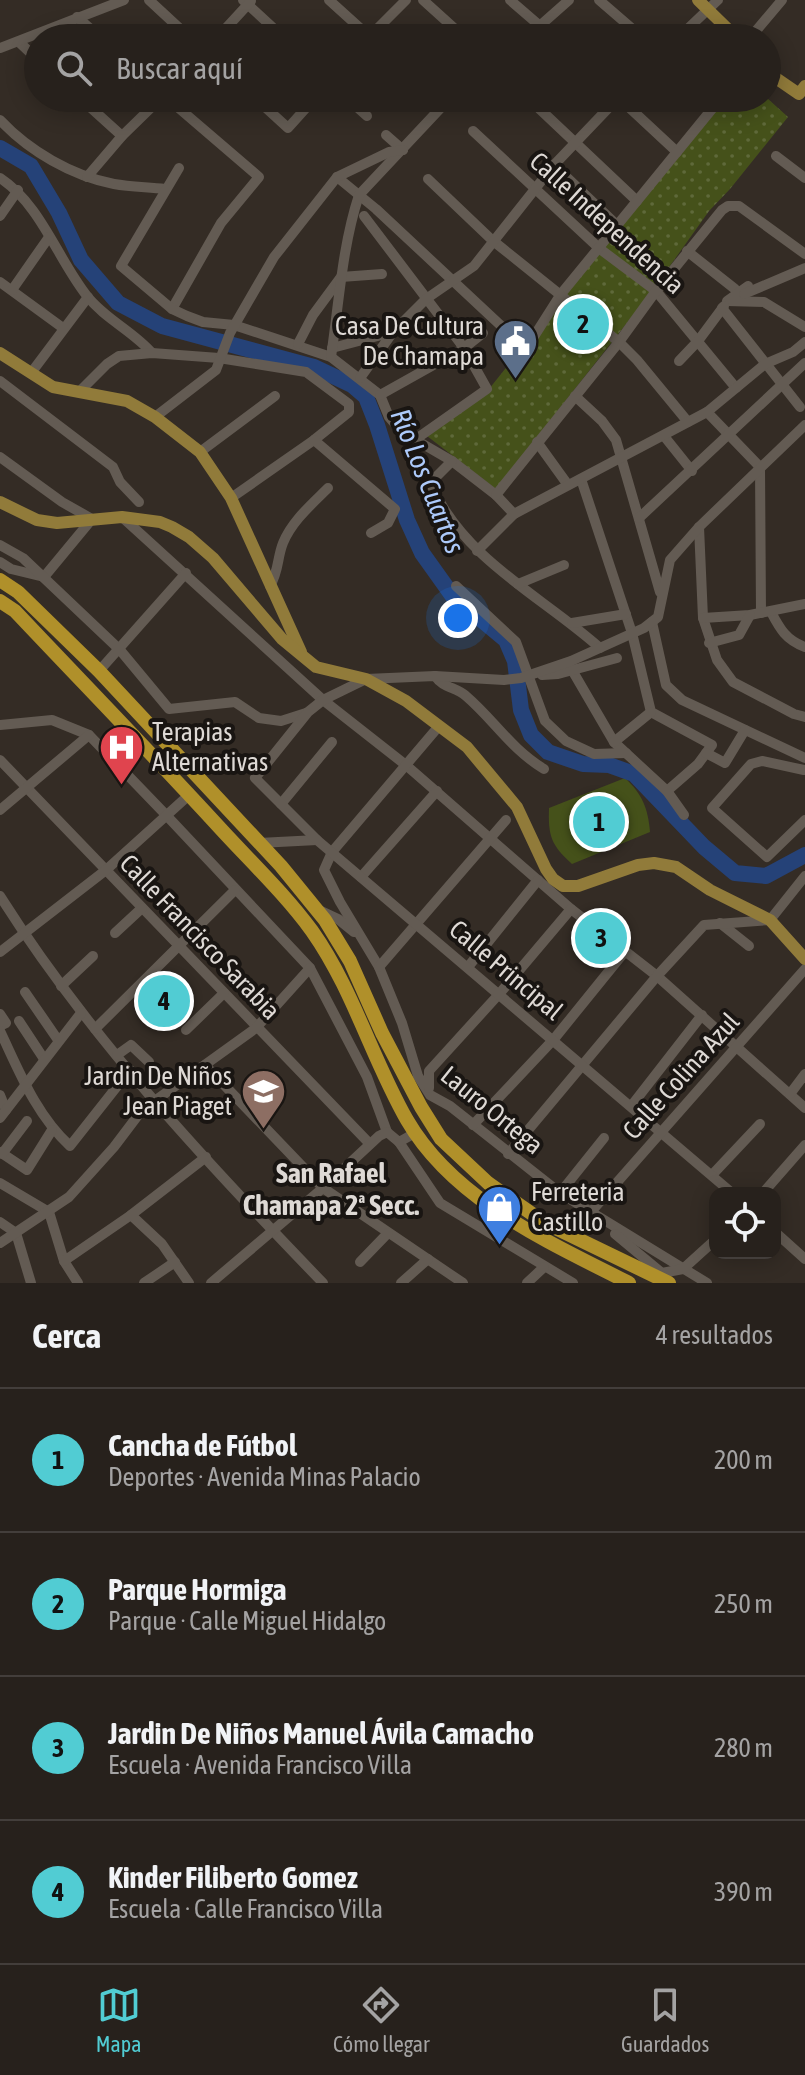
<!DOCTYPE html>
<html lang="es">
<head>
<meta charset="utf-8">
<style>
	body { margin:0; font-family:"Asap Condensed",sans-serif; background:#2f2925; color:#f1f3f6 }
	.controls { position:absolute; right:24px; bottom:24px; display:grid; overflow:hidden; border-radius:16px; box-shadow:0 4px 20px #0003 }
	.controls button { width:72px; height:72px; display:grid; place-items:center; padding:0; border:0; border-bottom:2px solid #433e3b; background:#27211c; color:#f1f3f6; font:40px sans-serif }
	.you { position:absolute; left:458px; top:618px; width:28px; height:28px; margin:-20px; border:6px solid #fff; border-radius:50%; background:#1a73e8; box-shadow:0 0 0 12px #1a73e833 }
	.badge { display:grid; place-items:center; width:52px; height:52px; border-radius:50%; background:#51ccd3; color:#111; font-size:26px; font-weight:700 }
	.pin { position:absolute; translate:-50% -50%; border:4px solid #fff; box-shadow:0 2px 8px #0006 }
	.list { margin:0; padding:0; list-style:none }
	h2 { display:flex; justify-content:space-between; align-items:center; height:104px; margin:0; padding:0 32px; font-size:34px }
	h2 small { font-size:26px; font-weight:400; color:#a4a3a3 }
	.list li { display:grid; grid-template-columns:52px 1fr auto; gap:24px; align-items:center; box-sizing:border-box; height:144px; padding:0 32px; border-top:2px solid #433e3b }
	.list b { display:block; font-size:30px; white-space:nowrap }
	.list p { margin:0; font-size:26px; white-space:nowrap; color:#a4a3a3 }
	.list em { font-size:26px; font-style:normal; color:#a4a3a3 }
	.icon { flex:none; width:44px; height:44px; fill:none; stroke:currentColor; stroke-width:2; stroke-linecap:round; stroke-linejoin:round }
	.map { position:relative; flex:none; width:805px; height:1283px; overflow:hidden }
	.search { position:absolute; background:#27211c; box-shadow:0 4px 20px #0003; left:24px; right:24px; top:24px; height:88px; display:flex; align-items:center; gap:20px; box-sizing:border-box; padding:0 28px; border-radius:44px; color:#a4a3a3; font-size:30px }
	.sheet { height:680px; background:#27211c }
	nav { display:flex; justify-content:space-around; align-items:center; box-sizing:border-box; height:112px; border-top:2px solid #433e3b; background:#27211c; font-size:22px; color:#a4a3a3 }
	nav a { display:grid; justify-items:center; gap:4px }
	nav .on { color:#51ccd3 }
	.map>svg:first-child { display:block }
	.grass { fill:#45511a }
	.park { fill:url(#park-dots) }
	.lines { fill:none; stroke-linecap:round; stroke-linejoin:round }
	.river { stroke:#254278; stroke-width:16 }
	.minor { stroke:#635b53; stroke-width:10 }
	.major { stroke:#917b3a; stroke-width:12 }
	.highway { stroke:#b0902a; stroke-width:14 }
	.labels { text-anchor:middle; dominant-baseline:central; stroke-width:8; stroke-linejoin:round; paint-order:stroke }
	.street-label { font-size:26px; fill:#ded9d5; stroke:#191512 }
	.poi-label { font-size:26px; fill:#ded9d5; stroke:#191512; text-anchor:end }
	.water-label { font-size:28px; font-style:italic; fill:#adcafb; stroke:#191512 }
	.neighbourhood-label { font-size:28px; font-weight:bold; fill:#ded9d5; stroke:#191512 }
</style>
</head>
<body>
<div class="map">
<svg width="805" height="1283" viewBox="0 0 805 1283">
	<defs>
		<pattern id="park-dots" width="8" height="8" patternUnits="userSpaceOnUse" patternTransform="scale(2)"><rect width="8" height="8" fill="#45511a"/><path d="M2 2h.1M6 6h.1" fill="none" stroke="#5f693a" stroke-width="1.8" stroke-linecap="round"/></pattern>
	</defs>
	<rect width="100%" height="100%" fill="#342c25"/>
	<path class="grass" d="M 625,778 C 642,794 648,808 650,832 L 572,864 C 551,845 548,836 549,808 Z"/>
	<path class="park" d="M 722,98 L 767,98 L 788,117 L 730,189 L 709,211 L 652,291 L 496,489 L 427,436 L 485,394 Z"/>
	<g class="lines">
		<path class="river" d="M 0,148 L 31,166 L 59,213 L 81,260 L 118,303 L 162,326 L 314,367 L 352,385 L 366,397 L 377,425 L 407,520 L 422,553 L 452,595 L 506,640 L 515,661 L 521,710 L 531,735 L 548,752 L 583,764 L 609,765 L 634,774 L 704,847 L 735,873 L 766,876 L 805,855"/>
		<g class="minor">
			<path d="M 149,0 L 190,38"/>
			<path d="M 243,0 L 284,38"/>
			<path d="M 329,0 L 371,38"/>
			<path d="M 423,0 L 465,38"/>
			<path d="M 510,0 L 554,38"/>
			<path d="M 599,0 L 643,38"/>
			<path d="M 77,17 L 101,38"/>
			<path d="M 217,38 L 251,1"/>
			<path d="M 368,38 L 406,0"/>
			<path d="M 526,38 L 569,0"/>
			<path d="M 678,38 L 718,0"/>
			<path d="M 750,38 L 782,0"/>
			<path d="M 19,42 L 38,60"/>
			<path d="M 0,48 L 124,0"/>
			<path d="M 80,98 L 122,136"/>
			<path d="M 167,98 L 259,177 L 221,223 L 172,309"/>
			<path d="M 255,98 L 288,128 L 315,98"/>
			<path d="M 347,98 L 367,116"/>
			<path d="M 528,98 L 637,201"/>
			<path d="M 619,98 L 677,152"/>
			<path d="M 0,120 C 29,151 72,176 114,184 C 131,187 148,187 165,189"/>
			<path d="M 473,131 L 600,249 L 656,291 L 736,388"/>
			<path d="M 386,135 L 403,150"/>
			<path d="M 776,156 L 805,178"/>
			<path d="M 554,165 L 618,226"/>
			<path d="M 179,168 L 121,266 L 172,309 L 187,316 L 203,322 L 234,325 L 331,357 L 380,395 L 389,417 L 402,432 L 452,461 L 496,495 L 514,514"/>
			<path d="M 87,177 L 122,136 L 161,98"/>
			<path d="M 337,177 L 376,209 L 526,349 L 561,294 L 721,98"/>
			<path d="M 0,178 C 41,205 57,258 87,296 C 105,319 133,331 152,353"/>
			<path d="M 428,179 L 492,240 L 619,342 L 637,360 L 688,422"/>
			<path d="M 0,216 L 18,190"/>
			<path d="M 364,216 L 464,348 L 487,389 L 416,439"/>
			<path d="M 687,251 L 735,289"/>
			<path d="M 0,282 L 63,328"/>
			<path d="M 748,286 L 727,301 L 764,302 L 805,327"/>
			<path d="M 12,290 L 49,237"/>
			<path d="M 744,294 L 805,268"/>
			<path d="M 722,308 L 800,407"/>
			<path d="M 298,344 L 313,315 L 341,277 L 382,274"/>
			<path d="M 332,348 L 393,332"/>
			<path d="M 331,357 C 339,303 342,247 359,195 L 450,98"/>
			<path d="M 679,361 L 698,341 L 724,306"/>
			<path d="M 31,373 L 88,297"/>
			<path d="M 360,378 L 393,332 L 426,299 L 474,266 L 554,165 L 618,98"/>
			<path d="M 0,381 L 113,467 L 120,482 L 139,502"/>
			<path d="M 80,391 L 107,364 L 119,356 L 152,353 L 219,358 L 306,372 L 349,404 L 349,412 L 314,440 L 231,498"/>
			<path d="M 380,395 L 464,348 L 483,333"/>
			<path d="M 575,396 L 602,421 L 616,440 L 660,592"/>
			<path d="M 707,412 L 760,467 L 761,613"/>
			<path d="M 155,417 L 216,370 L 230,333 L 274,257 L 337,177 L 389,152 L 403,150"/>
			<path d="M 664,436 L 692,471"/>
			<path d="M 314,440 L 395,509 L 388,523 L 371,533"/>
			<path d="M 537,442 L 568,485"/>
			<path d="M 200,452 L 275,396"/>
			<path d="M 0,457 L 62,502 L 92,519 L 44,577 L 11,569 L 0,562"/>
			<path d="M 452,461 L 434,479 L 433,489 C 467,561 543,597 600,648"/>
			<path d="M 581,479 L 632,633 L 651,712 L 712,745 L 698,764 L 667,791"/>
			<path d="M 496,495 L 619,342 L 656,291 L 722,210 L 728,206 L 739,206 L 805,254"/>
			<path d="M 122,517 L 323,700 L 407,766 L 571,909 L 657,976 L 805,1108"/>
			<path d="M 639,518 L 805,363"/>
			<path d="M 699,527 L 703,618 L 717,660 L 733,682 L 794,714 L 805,717"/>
			<path d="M 0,545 L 23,558 L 120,650 L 169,709 L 235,702 L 259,718 L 281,721 L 306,713"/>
			<path d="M 477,551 L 514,514 L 707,412 L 765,364 L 793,352 L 805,342"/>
			<path d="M 518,584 L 564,565"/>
			<path d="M 270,586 C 279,571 277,558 283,543 C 292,521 311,505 328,488"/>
			<path d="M 456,586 L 516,642 L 545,721 L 566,741 L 594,754 L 626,753"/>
			<path d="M 771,612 C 780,629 786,640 805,647"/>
			<path d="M 703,618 L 750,615 L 805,604"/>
			<path d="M 652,622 L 666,685 L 682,700 L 805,758"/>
			<path d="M 572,623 L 626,614"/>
			<path d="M 709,643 L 739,635 L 750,615"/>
			<path d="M 572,670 L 614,742 L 667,791 L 684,815"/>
			<path d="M 99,671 L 186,573"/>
			<path d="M 542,675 L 558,674 L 617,658"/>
			<path d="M 435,676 C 443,688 456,687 466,696 C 494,720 511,749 544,769"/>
			<path d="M 0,725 L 52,720 L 89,735 L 167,816 L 310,968 L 367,1077 L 387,1132"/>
			<path d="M 439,726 L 332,852 L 324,870 L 340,902 L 379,967 L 402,1023 L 418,1076 L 430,1095 L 450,1106 L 560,1193 L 707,1283"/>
			<path d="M 614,742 L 651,712"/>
			<path d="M 706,753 L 725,763 L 745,730"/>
			<path d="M 0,760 L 369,1143"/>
			<path d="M 804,770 L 762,761 L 751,764 L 712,808 L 767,857 L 805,820"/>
			<path d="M 281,804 L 332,742"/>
			<path d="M 0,810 L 89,735"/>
			<path d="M 259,843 L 317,840"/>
			<path d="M 361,877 L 437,791"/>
			<path d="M 0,896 C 89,1037 207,1163 323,1283"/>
			<path d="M 321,911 L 338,919 L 354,932"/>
			<path d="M 720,923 L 749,946"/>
			<path d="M 115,933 L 142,908"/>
			<path d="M 0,952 L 106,870 L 189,795"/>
			<path d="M 379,967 L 506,820"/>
			<path d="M 468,967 L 538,880"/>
			<path d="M 61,986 L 93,956"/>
			<path d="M 25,992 L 58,1040"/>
			<path d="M 0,1014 L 6,1023 L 0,1026"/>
			<path d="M 19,1021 L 44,1059"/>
			<path d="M 95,1029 L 235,890"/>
			<path d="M 186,1030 L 224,993"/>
			<path d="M 0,1031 C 19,1071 36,1115 70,1146 L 130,1070"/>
			<path d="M 117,1055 L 131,1045 L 149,1062"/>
			<path d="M 205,1065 L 323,1188 L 463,1283"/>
			<path d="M 429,1088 L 429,1071 L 500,993 L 571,909"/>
			<path d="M 790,1094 L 805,1074"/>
			<path d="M 0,1095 L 6,1110"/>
			<path d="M 632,1105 L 702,1015"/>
			<path d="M 0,1118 L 81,1013"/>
			<path d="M 473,1125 L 554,1039 L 622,955"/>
			<path d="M 399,1142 L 440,1203 L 573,1283"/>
			<path d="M 0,1152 L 27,1170 L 52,1130"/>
			<path d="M 2,1154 L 27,1121"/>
			<path d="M 508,1154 L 657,976 L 704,925 L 770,920 L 805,876"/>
			<path d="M 712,1175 L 760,1124"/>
			<path d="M 0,1183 L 49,1212 L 64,1261 L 78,1283"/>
			<path d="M 560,1193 L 604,1138"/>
			<path d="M 732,1193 L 317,840 L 255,778 L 308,712 L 323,700 L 366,679 L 435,676 L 504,680 L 521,678 L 571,661 L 644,628 L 658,617 L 670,560 L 699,527 L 805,425"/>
			<path d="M 763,1193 L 805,1145"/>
			<path d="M 131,1215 L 162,1244 L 189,1283"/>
			<path d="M 593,1216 L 590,1213 L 805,969"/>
			<path d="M 0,1222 L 16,1233 L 31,1283"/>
			<path d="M 775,1232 L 805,1259"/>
			<path d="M 615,1234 L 662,1273 L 683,1269 L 715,1240"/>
			<path d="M 0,1243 L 69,1197 L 114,1147 L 142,1110 L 256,1028 L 310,968"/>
			<path d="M 64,1261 L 131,1215 L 206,1157"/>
			<path d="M 360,1262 L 388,1233"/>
			<path d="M 144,1283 L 175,1262"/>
			<path d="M 211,1283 L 323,1188 L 379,1136 L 387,1132 L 399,1142 L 415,1133"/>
			<path d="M 401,1283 L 428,1259"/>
			<path d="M 527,1283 L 544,1267"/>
		</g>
		<g class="major">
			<path d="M 698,0 L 737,38"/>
			<path d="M 767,72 L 799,94 L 805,86"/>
			<path d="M 0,353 L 53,387 L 127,401 L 155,417 L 200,452 L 231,498 L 301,652"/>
			<path d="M 0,502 L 37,520 L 57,523 L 122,517 L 160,522 L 172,527 L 189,537 L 213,558 L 282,639 L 316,667 L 366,679 L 406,701 L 467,747 L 517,807 L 546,869 L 553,879 L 563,886 L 578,886 L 638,865 L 654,863 L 676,867 L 710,890 L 770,920 L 805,959"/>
		</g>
		<g class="highway">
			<path d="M 0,580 L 18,592 L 99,671 L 281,866 L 325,920 L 350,961 L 382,1033 L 421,1107 L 441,1139 L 488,1183 L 545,1223 L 669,1283"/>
			<path d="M 0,601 L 15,611 C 83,683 152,754 219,827 C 250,861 285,894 312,931 C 353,989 372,1059 407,1120 C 454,1201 549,1242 629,1283"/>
		</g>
	</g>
	<defs>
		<symbol id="civic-pin" viewBox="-11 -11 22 30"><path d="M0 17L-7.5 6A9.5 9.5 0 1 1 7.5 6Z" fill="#5c6f8a" stroke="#191512"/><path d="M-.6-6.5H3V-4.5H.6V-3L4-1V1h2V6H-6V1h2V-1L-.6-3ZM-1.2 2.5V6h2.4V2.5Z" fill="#fff"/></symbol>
		<symbol id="hospital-pin" viewBox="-11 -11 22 30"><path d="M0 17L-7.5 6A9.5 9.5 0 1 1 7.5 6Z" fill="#e0444e" stroke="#191512"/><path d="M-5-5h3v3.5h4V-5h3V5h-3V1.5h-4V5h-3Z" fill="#fff"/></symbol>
		<symbol id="school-pin" viewBox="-11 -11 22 30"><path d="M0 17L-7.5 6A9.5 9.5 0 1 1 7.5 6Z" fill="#8d6e63" stroke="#191512"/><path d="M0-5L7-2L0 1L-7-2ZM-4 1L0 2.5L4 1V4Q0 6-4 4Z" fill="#fff"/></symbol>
		<symbol id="shop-pin" viewBox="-11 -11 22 30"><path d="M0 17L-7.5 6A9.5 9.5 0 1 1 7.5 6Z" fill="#3f7fe0" stroke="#191512"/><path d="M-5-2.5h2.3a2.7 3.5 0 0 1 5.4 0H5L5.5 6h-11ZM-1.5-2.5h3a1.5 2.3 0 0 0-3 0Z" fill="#fff"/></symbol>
	</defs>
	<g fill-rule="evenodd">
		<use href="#civic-pin" x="490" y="316" width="51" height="69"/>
		<use href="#hospital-pin" x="96" y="722" width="51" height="69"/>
		<use href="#school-pin" x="238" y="1066" width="51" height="69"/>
		<use href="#shop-pin" x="474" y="1182" width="51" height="69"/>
	</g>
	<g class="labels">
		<g class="street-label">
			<text transform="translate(607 223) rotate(42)">Calle Independencia</text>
			<text transform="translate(200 937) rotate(46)">Calle Francisco Sarabia</text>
			<text transform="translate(506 970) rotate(40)">Calle Principal</text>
			<text transform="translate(681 1076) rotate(-48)">Calle Colina Azul</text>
			<text transform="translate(492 1110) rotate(39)">Lauro Ortega</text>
		</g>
		<g class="poi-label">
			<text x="484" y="326">Casa De Cultura<tspan x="484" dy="30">De Chamapa</tspan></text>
			<text x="152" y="732" text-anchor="start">Terapias<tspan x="152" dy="30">Alternativas</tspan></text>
			<text x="232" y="1076">Jardin De Niños<tspan x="232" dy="30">Jean Piaget</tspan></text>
			<text x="531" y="1192" text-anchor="start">Ferreteria<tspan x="531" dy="30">Castillo</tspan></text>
		</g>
		<g class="water-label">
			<text transform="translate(428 481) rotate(68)">Río Los Cuartos</text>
		</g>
		<g class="neighbourhood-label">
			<text x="331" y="1173">San Rafael<tspan x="331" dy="32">Chamapa 2ª Secc.</tspan></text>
		</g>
	</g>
</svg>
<div class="controls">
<button><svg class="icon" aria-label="locate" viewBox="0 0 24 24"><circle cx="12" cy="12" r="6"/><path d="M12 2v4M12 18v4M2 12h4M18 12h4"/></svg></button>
</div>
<div class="you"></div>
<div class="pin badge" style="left:599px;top:822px">1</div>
<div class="pin badge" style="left:583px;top:324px">2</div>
<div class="pin badge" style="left:601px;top:938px">3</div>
<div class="pin badge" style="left:164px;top:1001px">4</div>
<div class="search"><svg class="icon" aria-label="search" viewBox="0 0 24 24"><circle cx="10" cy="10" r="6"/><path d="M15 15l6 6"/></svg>Buscar aquí</div>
</div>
<section class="sheet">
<h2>Cerca<small>4 resultados</small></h2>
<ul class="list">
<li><span class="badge">1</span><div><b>Cancha de Fútbol</b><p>Deportes · Avenida Minas Palacio</p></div><em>200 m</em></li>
<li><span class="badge">2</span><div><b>Parque Hormiga</b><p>Parque · Calle Miguel Hidalgo</p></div><em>250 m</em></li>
<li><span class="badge">3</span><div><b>Jardin De Niños Manuel Ávila Camacho</b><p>Escuela · Avenida Francisco Villa</p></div><em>280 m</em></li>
<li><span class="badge">4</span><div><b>Kinder Filiberto Gomez</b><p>Escuela · Calle Francisco Villa</p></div><em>390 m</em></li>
</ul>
</section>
<nav>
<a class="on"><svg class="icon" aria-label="map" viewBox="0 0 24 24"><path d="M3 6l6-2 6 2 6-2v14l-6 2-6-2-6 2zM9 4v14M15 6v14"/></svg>Mapa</a>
<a><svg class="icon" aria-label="directions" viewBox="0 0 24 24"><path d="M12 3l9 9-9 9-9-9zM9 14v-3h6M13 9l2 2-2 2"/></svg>Cómo llegar</a>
<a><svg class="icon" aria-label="saved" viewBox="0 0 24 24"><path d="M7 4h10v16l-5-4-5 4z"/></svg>Guardados</a>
</nav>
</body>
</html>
